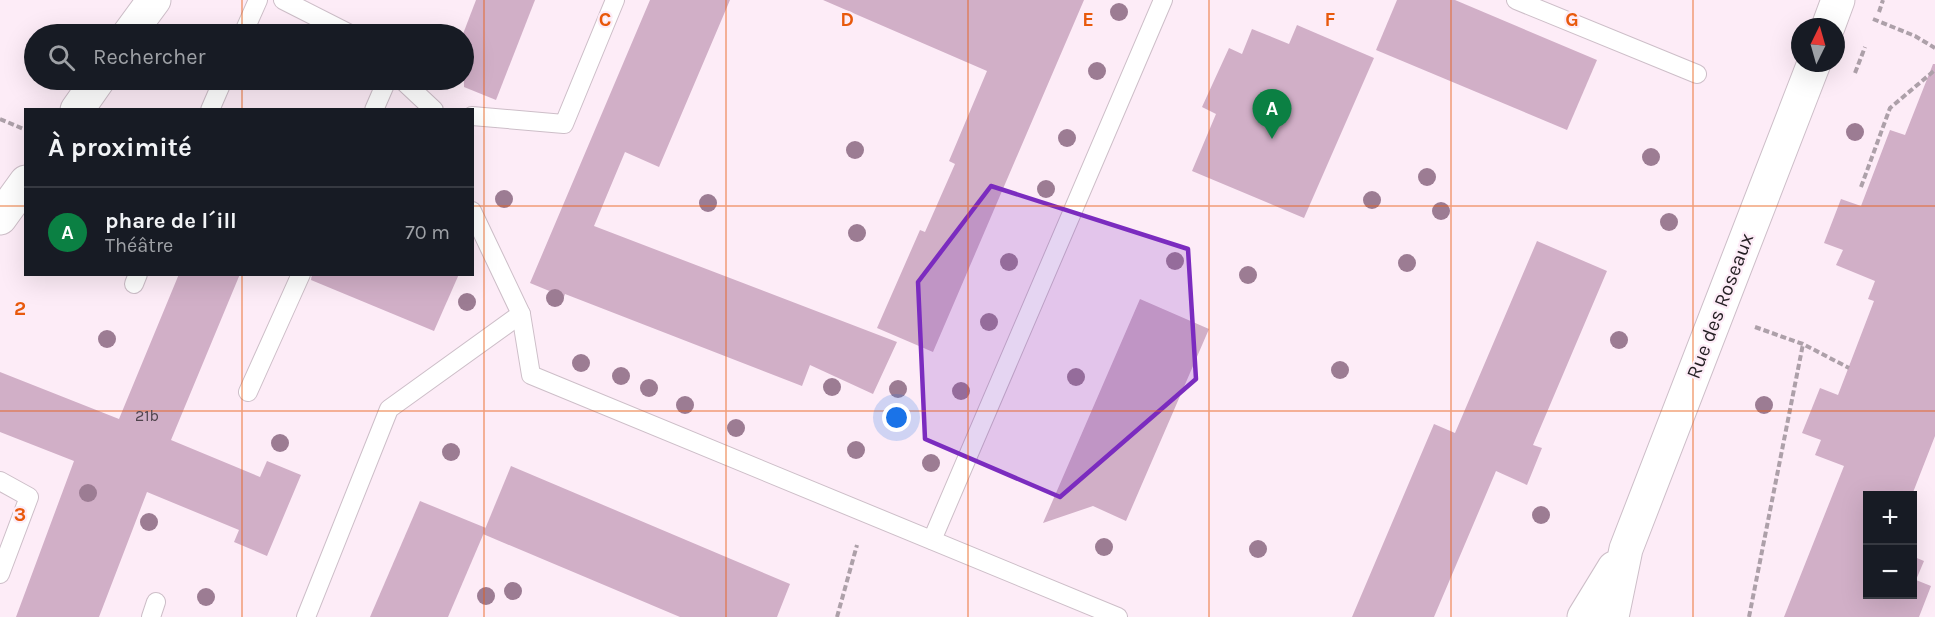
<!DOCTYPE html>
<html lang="fr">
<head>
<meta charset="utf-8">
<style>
	body { margin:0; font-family:Karla,sans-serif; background:#242831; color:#f1f3f6 }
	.controls { position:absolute; right:18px; bottom:18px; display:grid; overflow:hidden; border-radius:0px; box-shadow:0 6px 24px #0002 }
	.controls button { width:54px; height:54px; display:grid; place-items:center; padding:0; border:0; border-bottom:2px solid #363941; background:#171b24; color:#f1f3f6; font:30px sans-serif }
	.compass { position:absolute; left:1791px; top:18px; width:54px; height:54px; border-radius:50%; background:#171b24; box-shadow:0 6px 24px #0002; rotate:5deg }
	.you { position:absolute; left:897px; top:418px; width:21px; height:21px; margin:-15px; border:4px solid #fff; border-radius:50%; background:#1a73e8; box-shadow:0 0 0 9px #1a73e833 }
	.badge { display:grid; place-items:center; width:39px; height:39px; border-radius:50%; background:#0b8043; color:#fff; font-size:20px; font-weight:700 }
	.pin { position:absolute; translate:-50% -50px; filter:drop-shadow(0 2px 3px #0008) }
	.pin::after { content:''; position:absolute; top:32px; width:21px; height:18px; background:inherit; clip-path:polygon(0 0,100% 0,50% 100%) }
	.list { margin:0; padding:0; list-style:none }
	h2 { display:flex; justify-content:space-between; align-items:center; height:78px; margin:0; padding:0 24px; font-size:26px }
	h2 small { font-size:20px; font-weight:400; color:#9ea1a6 }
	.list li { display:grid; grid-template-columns:39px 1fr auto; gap:18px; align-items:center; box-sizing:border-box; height:90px; padding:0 24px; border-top:2px solid #363941 }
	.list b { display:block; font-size:22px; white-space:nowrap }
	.list p { margin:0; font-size:20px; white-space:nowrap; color:#9ea1a6 }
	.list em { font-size:20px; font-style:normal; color:#9ea1a6 }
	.icon { flex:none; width:33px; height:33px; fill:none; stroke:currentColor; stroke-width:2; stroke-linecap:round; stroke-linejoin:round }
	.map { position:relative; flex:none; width:1935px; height:617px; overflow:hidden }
	.search { position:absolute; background:#171b24; box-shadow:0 6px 24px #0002; left:24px; top:24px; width:450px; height:66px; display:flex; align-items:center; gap:15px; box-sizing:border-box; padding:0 21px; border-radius:33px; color:#9ea1a6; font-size:22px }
	.panel { position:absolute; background:#171b24; box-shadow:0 6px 24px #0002; left:24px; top:108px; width:450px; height:168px; border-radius:0px }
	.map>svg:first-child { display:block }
	.building { fill:#d1afc7 }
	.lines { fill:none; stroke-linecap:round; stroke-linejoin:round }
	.service-casing { stroke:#cdbec8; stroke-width:20 }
	.minor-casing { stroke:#cdbec8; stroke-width:35 }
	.path { stroke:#ada0a9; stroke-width:4; stroke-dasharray:6 3; stroke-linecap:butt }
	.service { stroke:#fff; stroke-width:18 }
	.minor { stroke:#fff; stroke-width:33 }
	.tree { fill:#9c7c93 }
	.marked { fill:#7b2cbf; fill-opacity:0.2; stroke:#7b2cbf; stroke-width:4.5; stroke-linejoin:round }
	.grid { fill:none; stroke:#e8590c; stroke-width:1.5; stroke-opacity:0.55 }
	.labels { text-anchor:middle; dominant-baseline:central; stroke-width:4.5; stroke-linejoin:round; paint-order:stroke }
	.number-label { font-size:16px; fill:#4f434c }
	.street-label { font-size:20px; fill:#241f23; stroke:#fdecf7 }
	.grid-label { font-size:20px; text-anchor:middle; font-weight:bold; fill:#e8590c; stroke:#fdecf7; stroke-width:4.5; stroke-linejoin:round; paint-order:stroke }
</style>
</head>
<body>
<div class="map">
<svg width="1935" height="617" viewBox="0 0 1935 617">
	<rect width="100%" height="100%" fill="#fdecf7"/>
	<g class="building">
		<path d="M 476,0 L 535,0 L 496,100 L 464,87 L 463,34 Z"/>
		<path d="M 650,0 L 730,0 L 659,167 L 625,152 L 594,226 L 897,342 L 873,394 L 810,365 L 802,386 L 565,294 L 564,297 L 530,283 Z"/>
		<path d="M 823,0 L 1084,0 L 933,352 L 877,328 L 920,230 L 925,232 L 955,164 L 949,161 L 987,71 Z"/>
		<path d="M 1397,0 L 1455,0 L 1597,60 L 1567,130 L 1376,50 Z"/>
		<path d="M 1297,25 L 1374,58 L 1304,218 L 1192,171 L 1216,114 L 1202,107 L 1229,48 L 1242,54 L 1252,29 L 1289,44 Z"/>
		<path d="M 1933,64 L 1935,64 L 1935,436 L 1912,495 L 1868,495 L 1868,594 L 1912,594 L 1912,556 L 1924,561 L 1916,580 L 1931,586 L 1919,617 L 1784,617 L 1844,466 L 1815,455 L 1821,440 L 1802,433 L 1820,388 L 1838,395 L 1874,301 L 1868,299 L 1875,281 L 1836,265 L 1843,250 L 1824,243 L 1841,199 L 1861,206 L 1890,130 L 1905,135 Z"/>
		<path d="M 1537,241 L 1607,271 L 1533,445 L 1542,448 L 1527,485 L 1496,471 L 1434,617 L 1352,617 L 1434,424 L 1455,433 Z"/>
		<path d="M 179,274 L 240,274 L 171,440 L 260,477 L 267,461 L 301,475 L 267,556 L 234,542 L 239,530 L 147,492 L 99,617 L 16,617 L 74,461 L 0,432 L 0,372 L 119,419 Z"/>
		<path d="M 312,274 L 459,274 L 434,331 L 311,280 Z"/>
		<path d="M 1140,299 L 1209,329 L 1126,521 L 1093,506 L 1043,523 Z"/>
		<path d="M 511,466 L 790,584 L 777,617 L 680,617 L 483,534 Z"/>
		<path d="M 420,501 L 486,528 L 448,617 L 370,617 Z"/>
	</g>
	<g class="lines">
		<defs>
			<g id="service">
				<path d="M 283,0 L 350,34"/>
				<path d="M 1516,0 L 1697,74"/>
				<path d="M 243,34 L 258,0"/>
				<path d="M 402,80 L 434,110"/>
				<path d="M 210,110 L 223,80"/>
				<path d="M 374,110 L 387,80"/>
				<path d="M 472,116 L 564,124 L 615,0"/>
				<path d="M 472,211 L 521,314 L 531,375 L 1118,617"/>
				<path d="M 134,284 L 138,274"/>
				<path d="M 248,392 L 301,274"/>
				<path d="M 0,481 L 29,497 L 0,574"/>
				<path d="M 932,540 L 1163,0"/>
				<path d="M 151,617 L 156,602"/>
				<path d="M 306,617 L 389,409 L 521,314"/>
			</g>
			<g id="minor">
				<path d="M 1828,27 L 1838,0"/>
				<path d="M 129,34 L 154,0"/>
				<path d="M 77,110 L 98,80"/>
				<path d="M 0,218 L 26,182"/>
				<path d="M 1584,617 L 1614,568"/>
				<path d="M 1612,617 L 1626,549 L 1814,63"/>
			</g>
		</defs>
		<use href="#service" class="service-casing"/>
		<use href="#minor" class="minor-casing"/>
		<g class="path">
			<path d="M 1879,12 L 1883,0"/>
			<path d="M 1873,19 L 1915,36 L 1935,48"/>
			<path d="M 1855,73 L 1865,47"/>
			<path d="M 0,119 L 26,130"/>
			<path d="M 1861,187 L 1890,108 L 1935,70"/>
			<path d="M 1755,327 L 1803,344 L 1849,368"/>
			<path d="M 837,617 L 857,545"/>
			<path d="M 1749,617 L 1803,344"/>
		</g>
		<use href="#service" class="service"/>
		<use href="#minor" class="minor"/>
	</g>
	<g class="tree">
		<circle cx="1119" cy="12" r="9"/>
		<circle cx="1097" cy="71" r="9"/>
		<circle cx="1855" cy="132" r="9"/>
		<circle cx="1067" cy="138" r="9"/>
		<circle cx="855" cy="150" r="9"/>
		<circle cx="1651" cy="157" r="9"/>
		<circle cx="1427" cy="177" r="9"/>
		<circle cx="1046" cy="189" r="9"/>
		<circle cx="504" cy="199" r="9"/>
		<circle cx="1372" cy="200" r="9"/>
		<circle cx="708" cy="203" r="9"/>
		<circle cx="1441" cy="211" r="9"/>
		<circle cx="1669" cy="222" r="9"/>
		<circle cx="857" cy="233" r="9"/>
		<circle cx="1175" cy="261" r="9"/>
		<circle cx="1009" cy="262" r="9"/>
		<circle cx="1407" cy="263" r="9"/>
		<circle cx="1248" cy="275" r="9"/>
		<circle cx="555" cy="298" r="9"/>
		<circle cx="467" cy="302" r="9"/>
		<circle cx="989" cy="322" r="9"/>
		<circle cx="107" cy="339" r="9"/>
		<circle cx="1619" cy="340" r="9"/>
		<circle cx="581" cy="363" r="9"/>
		<circle cx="1340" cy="370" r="9"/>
		<circle cx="621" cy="376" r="9"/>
		<circle cx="1076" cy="377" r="9"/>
		<circle cx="832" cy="387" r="9"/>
		<circle cx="649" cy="388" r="9"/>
		<circle cx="898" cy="389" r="9"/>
		<circle cx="961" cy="391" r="9"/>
		<circle cx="685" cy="405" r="9"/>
		<circle cx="1764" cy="405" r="9"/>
		<circle cx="736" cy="428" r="9"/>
		<circle cx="280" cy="443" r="9"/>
		<circle cx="856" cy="450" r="9"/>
		<circle cx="451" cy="452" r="9"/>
		<circle cx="931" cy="463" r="9"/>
		<circle cx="88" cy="493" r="9"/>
		<circle cx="1541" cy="515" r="9"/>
		<circle cx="149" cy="522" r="9"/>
		<circle cx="1104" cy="547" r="9"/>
		<circle cx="1258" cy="549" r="9"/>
		<circle cx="513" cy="591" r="9"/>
		<circle cx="486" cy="596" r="9"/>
		<circle cx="206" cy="597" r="9"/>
	</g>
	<path class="marked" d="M 991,186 L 1188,249 L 1196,379 L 1060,497 L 925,439 L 918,282 Z"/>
	<path class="grid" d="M 242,0 L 242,34M 484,0 L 484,617M 726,0 L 726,617M 968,0 L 968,617M 1209,0 L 1209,617M 1451,0 L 1451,617M 1693,0 L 1693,617M 242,80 L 242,110M 0,206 L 26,206M 472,206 L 1935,206M 242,274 L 242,617M 0,411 L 1935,411"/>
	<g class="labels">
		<g class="number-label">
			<text x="147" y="415">21b</text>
		</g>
		<g class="street-label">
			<text transform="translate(1720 306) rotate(-69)">Rue des Roseaux</text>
		</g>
	</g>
	<g class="grid-label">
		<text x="605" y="26">C</text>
		<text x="847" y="26">D</text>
		<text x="1088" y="26">E</text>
		<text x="1330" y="26">F</text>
		<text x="1572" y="26">G</text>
		<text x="20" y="315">2</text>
		<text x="20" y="521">3</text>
	</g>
</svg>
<div class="controls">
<button>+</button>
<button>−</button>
</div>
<svg class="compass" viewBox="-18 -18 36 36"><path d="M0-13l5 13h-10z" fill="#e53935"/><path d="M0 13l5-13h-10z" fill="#9ea1a6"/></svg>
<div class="you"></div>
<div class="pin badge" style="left:1272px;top:139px">A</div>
<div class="search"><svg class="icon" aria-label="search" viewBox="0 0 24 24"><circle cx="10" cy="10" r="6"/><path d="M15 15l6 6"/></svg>Rechercher</div>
<section class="panel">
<h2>À proximité<small></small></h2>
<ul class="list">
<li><span class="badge">A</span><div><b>phare de l´ill</b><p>Théâtre</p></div><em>70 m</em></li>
</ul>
</section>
</div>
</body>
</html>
